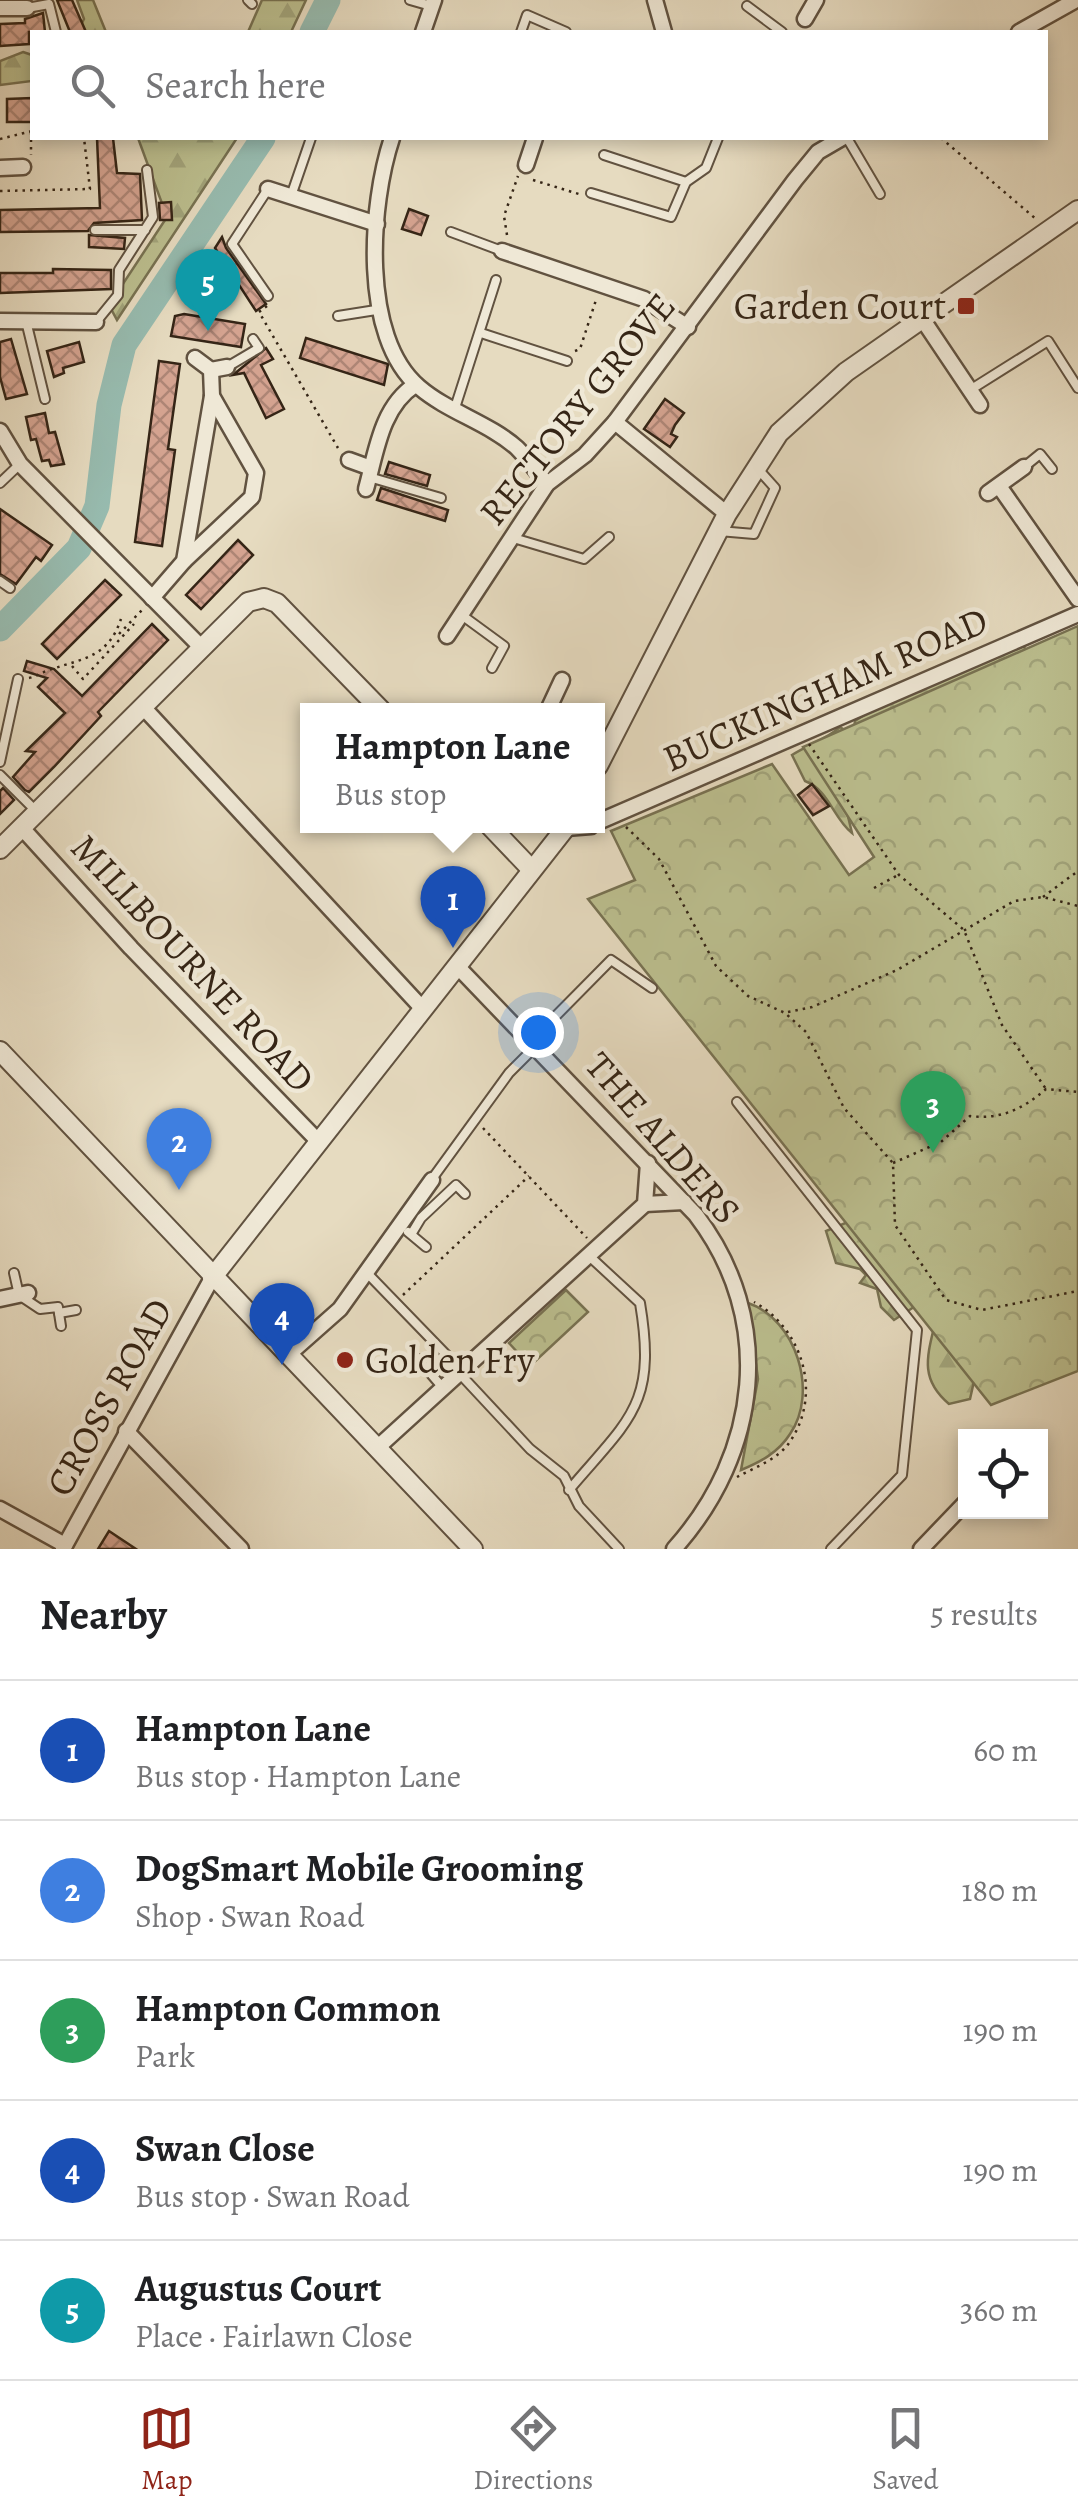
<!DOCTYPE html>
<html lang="en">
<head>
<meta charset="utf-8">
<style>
	body { margin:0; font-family:Alegreya,serif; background:#f6f6f6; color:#202124 }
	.controls { position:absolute; right:30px; bottom:30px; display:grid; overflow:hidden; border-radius:0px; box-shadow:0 5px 15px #0003 }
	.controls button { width:90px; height:90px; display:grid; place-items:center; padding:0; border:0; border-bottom:2px solid #e0e0e0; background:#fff; color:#202124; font:50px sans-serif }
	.you { position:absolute; left:538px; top:1032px; width:35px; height:35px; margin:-25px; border:8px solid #fff; border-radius:50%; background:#1a73e8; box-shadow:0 0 0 15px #1a73e833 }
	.badge { display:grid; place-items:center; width:65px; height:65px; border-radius:50%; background:#8f2418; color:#fff; font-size:32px; font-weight:700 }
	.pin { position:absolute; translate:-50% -82px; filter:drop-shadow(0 2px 5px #0008) }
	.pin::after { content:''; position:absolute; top:52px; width:35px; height:30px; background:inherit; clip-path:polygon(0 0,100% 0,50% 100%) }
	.popup { position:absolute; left:300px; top:703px; width:305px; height:130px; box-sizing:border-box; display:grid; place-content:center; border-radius:0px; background:#fff; filter:drop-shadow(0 2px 8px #0005); font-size:32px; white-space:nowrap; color:#757577 }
	.popup b { font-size:38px; color:#202124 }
	.popup::after { content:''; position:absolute; left:50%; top:100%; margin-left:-20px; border:20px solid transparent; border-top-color:#fff }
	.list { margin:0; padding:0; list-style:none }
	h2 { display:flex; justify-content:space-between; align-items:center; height:130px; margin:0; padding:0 40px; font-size:42px }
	h2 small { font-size:32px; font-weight:400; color:#757577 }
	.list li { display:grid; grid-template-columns:65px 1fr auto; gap:30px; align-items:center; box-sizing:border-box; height:140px; padding:0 40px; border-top:2px solid #e0e0e0 }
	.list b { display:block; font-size:38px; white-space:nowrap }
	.list p { margin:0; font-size:32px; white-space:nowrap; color:#757577 }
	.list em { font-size:32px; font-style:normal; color:#757577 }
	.icon { flex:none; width:55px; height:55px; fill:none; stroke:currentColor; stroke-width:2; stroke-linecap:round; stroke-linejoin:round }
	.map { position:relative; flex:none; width:1078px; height:1549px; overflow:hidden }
	.search { position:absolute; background:#fff; box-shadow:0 5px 15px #0003; left:30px; right:30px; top:30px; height:110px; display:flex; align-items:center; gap:25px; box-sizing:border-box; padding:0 35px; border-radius:0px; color:#757577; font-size:38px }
	.sheet { height:830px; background:#fff }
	nav { display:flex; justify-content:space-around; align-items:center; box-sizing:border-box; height:140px; border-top:2px solid #e0e0e0; background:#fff; font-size:28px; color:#757577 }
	nav a { display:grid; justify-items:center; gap:5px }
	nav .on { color:#8f2418 }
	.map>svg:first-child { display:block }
	.forest { fill:url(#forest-firs); stroke:#787252; stroke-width:2.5 }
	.park { fill:url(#park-crowns); stroke:#787252; stroke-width:2.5 }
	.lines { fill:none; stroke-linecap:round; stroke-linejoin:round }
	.river { stroke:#97bbaf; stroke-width:25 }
	.building { fill:url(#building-cross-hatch); stroke:#352516; stroke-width:2.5 }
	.service-casing { stroke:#615240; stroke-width:12 }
	.minor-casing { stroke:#615240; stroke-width:19 }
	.tertiary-casing { stroke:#615240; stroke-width:22 }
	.path { stroke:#352516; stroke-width:2.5; stroke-dasharray:2.5 5; stroke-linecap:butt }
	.service { stroke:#efe8d6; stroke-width:8 }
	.minor { stroke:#efe8d6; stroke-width:14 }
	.tertiary { stroke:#efe8d6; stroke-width:18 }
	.poi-dot { fill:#8f2418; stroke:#efe8d6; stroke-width:4 }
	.labels { text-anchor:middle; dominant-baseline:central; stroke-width:9; stroke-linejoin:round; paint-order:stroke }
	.poi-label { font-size:38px; fill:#352516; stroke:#efe8d6; text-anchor:end }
	.street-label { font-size:38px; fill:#352516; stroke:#efe8d6 }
</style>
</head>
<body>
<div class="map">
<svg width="1078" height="1549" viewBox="0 0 1078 1549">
	<defs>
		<pattern id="forest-firs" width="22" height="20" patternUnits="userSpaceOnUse" patternTransform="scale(2.5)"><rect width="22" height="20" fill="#bbbe8e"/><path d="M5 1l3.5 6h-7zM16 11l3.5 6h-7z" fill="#a1a37a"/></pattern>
		<pattern id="park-crowns" width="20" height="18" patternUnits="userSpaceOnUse" patternTransform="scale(2.5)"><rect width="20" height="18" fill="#bbbe8e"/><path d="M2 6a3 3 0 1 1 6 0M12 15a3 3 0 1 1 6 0" fill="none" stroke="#a1a37a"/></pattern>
		<pattern id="building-cross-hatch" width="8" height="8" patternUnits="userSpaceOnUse" patternTransform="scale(2.5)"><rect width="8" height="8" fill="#d4a390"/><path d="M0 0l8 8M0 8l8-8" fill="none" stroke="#ad8575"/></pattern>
	</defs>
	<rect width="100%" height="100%" fill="#e6dbc0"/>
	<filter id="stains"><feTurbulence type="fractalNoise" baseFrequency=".002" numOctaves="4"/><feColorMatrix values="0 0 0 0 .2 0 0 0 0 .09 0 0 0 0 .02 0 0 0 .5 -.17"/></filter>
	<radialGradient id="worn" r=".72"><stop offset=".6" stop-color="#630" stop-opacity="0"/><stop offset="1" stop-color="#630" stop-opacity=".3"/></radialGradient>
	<g class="forest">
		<path d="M 77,0 L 93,0 L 106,32 L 86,32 L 80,27 L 84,19 Z"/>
		<path d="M 262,0 L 306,0 L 291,32 L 248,32 Z"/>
		<path d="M 23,52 L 32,55 L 32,81 L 0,85 L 0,61 Z"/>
		<path d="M 138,138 L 237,138 L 117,320 L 109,305 L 167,217 Z"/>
		<path d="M 1023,646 L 1033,658 L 845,804 L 852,833 C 833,818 829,790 805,781 L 792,755 C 809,744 826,740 840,727 L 846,731 L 854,729 L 855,721 C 886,702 879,694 921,691 L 931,678 Z"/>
		<path d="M 855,1219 L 914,1307 L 894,1320 L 881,1307 L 877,1289 L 860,1283 L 866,1275 L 860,1269 L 836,1263 L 826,1231 Z"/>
		<path d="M 936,1319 L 979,1359 L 970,1399 L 949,1404 C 918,1378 928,1354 936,1319 Z"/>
	</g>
	<g class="park">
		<path d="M 1078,626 L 1078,1371 L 991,1405 L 588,899 L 635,880 L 611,831 L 772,764 L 849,875 L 874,857 L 803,747 Z"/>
		<path d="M 566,1290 L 588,1312 L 530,1366 L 509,1343 Z"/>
		<path d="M 748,1303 C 796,1319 819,1392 790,1434 C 778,1453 760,1462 741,1470 L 758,1379 Z"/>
	</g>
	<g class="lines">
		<g class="river">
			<path d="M 312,32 L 328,0"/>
			<path d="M 0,629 L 79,548 L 97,506 L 109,405 L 124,345 L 263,138"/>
		</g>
	</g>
	<g class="building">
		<path d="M 57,0 L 72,0 L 86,32 L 70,32 Z"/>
		<path d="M 43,13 L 45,32 L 29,32 L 29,44 L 0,46 L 0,24 L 25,23 L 25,19 Z"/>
		<path d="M 32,98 L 32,122 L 7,122 L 7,99 Z"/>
		<path d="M 97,138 L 113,138 L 117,173 L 140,174 L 142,220 L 94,223 L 88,231 L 0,232 L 0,210 L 100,208 Z"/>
		<path d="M 171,202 L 172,220 L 160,220 L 159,203 Z"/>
		<path d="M 409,209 L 428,216 L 421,235 L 402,229 Z"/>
		<path d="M 89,235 L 125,238 L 124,249 L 89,247 Z"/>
		<path d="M 222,237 L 226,248 L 266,304 L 256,311 L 215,248 Z"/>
		<path d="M 53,269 L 111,270 L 111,289 L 0,293 L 0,273 L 53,273 Z"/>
		<path d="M 184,314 L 245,324 L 241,347 L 171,336 L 175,316 Z"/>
		<path d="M 306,338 L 388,364 L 384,385 L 300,358 Z"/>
		<path d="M 11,339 L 27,394 L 6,399 L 0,377 L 0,342 Z"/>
		<path d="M 79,342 L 84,362 L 63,368 L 64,373 L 54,377 L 47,351 Z"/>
		<path d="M 266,348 L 273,359 L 261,365 L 284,409 L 266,418 L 244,373 L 233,375 Z"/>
		<path d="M 159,361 L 180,364 L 168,449 L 175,450 L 162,546 L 135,542 Z"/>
		<path d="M 665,399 L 684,413 L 675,425 L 671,434 L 677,437 L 670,447 L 644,429 Z"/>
		<path d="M 45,413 L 49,433 L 55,432 L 64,464 L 51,466 L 49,460 L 42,461 L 36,439 L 31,440 L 26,417 Z"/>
		<path d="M 389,462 L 430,475 L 427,486 L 385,474 Z"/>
		<path d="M 381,488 L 448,510 L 445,521 L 377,500 Z"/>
		<path d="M 0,509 L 52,545 L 41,561 L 36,557 L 16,584 L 0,574 Z"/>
		<path d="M 238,540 L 253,555 L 201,609 L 186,595 Z"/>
		<path d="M 105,580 L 121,595 L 57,659 L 42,644 Z"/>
		<path d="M 152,624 L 168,640 L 98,712 L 101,716 L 54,767 L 29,792 L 25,790 L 13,777 L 35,752 L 26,751 L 65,713 L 38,687 L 47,678 L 24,671 L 27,661 L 54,669 L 82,696 Z"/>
		<path d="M 812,784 L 829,806 L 813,815 L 798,795 Z"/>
		<path d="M 3,788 L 14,800 L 0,814 L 0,791 Z"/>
		<path d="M 109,1531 L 136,1549 L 98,1549 Z"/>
	</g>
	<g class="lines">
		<defs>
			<g id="service">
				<path d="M 248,0 L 252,4"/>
				<path d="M 410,0 L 431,6"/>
				<path d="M 747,6 L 782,32"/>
				<path d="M 27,8 L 49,4 L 56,32"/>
				<path d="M 521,32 L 527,15 L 566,32"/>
				<path d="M 847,138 L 880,194"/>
				<path d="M 604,155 L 686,182"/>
				<path d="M 591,193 L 671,217 L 686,182 L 706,168 L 718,138"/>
				<path d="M 291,196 L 311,138"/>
				<path d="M 95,230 L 145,230"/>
				<path d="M 451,232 L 502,251"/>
				<path d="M 268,296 L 232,244 L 268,189"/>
				<path d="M 338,316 L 376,310"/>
				<path d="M 26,321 L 45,399"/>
				<path d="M 96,322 L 118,295 L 119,270 L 153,217 L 147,170"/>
				<path d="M 481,333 L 567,361"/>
				<path d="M 227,367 L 259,348 L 253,339"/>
				<path d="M 970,390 L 1048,341 L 1078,388"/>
				<path d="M 454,411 L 496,280"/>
				<path d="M 1024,467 L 1040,454 L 1052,469"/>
				<path d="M 369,477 L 441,498"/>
				<path d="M 0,483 L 20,464"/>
				<path d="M 719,531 L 754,534 L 775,488 L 758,469"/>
				<path d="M 510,537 L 584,559 L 609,537"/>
				<path d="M 0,581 L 10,588"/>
				<path d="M 463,616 L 504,646 L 492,668"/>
				<path d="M 0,762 L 18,679"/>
				<path d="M 0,775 L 36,811"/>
				<path d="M 532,1040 L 611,960 L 652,988"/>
				<path d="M 737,1102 L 917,1330 L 902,1475 L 831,1549"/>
				<path d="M 432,1179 L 509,1073 L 534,1048"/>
				<path d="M 408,1232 L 426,1247"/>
				<path d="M 412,1233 L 421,1218 L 456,1185 L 465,1194"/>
				<path d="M 14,1273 L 19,1295 L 40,1309 L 58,1307 L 61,1326"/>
				<path d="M 368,1274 L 462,1371"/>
				<path d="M 59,1313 L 76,1310"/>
				<path d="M 418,1359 L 444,1389"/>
				<path d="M 461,1375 L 530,1449 L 564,1476 L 579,1506 L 619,1549"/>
				<path d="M 569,1490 C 630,1418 657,1405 640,1303 L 587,1254"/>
			</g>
			<g id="minor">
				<path d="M 655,0 L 664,32"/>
				<path d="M 0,8 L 27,8"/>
				<path d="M 805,19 L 816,0"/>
				<path d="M 423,32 L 434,0"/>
				<path d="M 1019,32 L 1076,0"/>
				<path d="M 392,138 C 370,204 360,337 419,387 C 448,412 489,423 517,448 C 528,459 537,472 547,484"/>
				<path d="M 526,165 L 535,138"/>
				<path d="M 0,168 L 23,167"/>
				<path d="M 268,189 L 377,224"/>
				<path d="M 502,251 L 644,299 L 688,327"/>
				<path d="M 923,320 L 980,405"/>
				<path d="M 0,321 L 96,322"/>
				<path d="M 211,370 L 227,367"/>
				<path d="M 615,422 L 727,514"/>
				<path d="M 0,431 L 20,464 L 202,648"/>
				<path d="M 349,460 L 371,468"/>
				<path d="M 999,486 L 1078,599"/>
				<path d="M 366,489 C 376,453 381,407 415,385"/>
				<path d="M 988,493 L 1024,467"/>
				<path d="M 184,561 L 252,497 L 256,473 L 212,396 L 211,370 L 195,358"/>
				<path d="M 152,598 L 184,561 L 212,396"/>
				<path d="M 447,636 L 547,484 L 585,455 L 615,422 L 795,180 L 818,152 L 842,138"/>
				<path d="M 143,707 L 422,1008"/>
				<path d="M 548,710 L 562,680"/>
				<path d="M 598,822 L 1078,614"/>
				<path d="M 22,828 L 131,948 L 318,1141"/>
				<path d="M 566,828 L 591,826"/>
				<path d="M 457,966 L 696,1215 C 776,1320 760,1453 674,1549"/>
				<path d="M 645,1204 L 684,1202"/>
				<path d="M 0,1299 L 28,1293"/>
				<path d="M 288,1355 L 340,1309 L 432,1180"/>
				<path d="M 126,1431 L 241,1549"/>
				<path d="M 377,1448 L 645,1204 L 648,1163"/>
				<path d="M 0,1509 L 65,1545"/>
				<path d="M 63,1549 L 212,1278"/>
				<path d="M 921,1549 L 966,1502"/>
			</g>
			<g id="tertiary">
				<path d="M 598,766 L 727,514 L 779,433 L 846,372 L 1078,210"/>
				<path d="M 490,826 L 531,869"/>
				<path d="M 0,849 L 248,602 L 264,598 L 277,603 L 381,710"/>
				<path d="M 0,1051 L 473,1549"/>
				<path d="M 212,1278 L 567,826"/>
			</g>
		</defs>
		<use href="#service" class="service-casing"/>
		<use href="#minor" class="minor-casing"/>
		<use href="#tertiary" class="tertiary-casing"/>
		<g class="path">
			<path d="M 31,132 L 31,155"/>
			<path d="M 941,138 L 1036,219"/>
			<path d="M 0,139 L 32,131"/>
			<path d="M 533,180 L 582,195"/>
			<path d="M 0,191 L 90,189 L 84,138"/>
			<path d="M 507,235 L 504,216 L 518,176"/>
			<path d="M 267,306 L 259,312 L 338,448"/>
			<path d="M 575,351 L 580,349 L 596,300"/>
			<path d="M 119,634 L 142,610"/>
			<path d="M 72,666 L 83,679 L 134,624"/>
			<path d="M 29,678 C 38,676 44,671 52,669 C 85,658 108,657 121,619"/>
			<path d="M 809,744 L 899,875 L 964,930 L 1002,1025 L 1046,1089"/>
			<path d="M 626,827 L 659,859 L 716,966 L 748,996 L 785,1013 L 806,1032 L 844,1108 L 893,1163 L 895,1225 L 946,1300 L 982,1310 L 1078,1291"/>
			<path d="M 874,888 L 898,875"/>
			<path d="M 1043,897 L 1078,871"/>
			<path d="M 788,1012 L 812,1007 L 897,970 L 1014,901 L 1043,897 L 1078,906"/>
			<path d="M 483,1128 L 587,1238"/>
			<path d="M 893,1163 L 941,1142 L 970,1116 C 1000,1120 1023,1109 1046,1089 L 1078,1092"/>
			<path d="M 403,1295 L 529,1176"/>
			<path d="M 737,1477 C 754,1468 778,1459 789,1443 C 823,1395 803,1329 754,1302"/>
		</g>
		<use href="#service" class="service"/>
		<use href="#minor" class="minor"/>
		<use href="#tertiary" class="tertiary"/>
	</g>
	<g class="poi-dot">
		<rect x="956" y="296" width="20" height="20" rx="5"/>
		<circle cx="345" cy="1360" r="10"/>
	</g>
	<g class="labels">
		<g class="poi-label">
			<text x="946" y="306">Garden Court</text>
			<text x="365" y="1360" text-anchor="start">Golden Fry</text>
		</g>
		<g class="street-label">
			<text transform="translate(577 409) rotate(-51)">RECTORY GROVE</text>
			<text transform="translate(825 689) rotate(-24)">BUCKINGHAM ROAD</text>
			<text transform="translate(193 963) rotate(47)">MILLBOURNE ROAD</text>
			<text transform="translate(663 1138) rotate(49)">THE ALDERS</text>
			<text transform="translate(109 1397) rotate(-61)">CROSS ROAD</text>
		</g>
	</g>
	<rect width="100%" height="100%" filter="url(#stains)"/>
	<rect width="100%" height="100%" fill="url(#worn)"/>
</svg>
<div class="controls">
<button><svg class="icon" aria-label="locate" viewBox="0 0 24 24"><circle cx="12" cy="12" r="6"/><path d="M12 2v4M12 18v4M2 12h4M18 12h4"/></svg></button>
</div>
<div class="you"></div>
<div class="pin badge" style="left:453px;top:948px;background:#1a4fb4">1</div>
<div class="popup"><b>Hampton Lane</b>Bus stop</div>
<div class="pin badge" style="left:179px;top:1190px;background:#3f7fe0">2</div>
<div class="pin badge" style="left:933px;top:1153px;background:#2e9e5b">3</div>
<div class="pin badge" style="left:282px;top:1365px;background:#1a4fb4">4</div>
<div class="pin badge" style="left:208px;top:331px;background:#0f9aa8">5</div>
<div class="search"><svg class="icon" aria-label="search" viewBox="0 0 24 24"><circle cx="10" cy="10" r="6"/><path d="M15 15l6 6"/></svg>Search here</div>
</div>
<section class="sheet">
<h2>Nearby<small>5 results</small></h2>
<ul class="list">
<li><span class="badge" style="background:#1a4fb4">1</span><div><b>Hampton Lane</b><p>Bus stop · Hampton Lane</p></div><em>60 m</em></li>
<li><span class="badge" style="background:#3f7fe0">2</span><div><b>DogSmart Mobile Grooming</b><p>Shop · Swan Road</p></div><em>180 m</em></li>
<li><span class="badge" style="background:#2e9e5b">3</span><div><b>Hampton Common</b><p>Park</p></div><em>190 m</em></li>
<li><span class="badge" style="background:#1a4fb4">4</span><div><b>Swan Close</b><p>Bus stop · Swan Road</p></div><em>190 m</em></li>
<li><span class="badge" style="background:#0f9aa8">5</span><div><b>Augustus Court</b><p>Place · Fairlawn Close</p></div><em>360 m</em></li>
</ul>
</section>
<nav>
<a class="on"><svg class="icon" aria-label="map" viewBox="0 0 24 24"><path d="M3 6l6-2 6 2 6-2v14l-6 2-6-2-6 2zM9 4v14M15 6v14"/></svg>Map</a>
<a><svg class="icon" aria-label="directions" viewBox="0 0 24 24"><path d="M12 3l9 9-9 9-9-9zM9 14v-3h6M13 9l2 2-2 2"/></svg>Directions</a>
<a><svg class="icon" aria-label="saved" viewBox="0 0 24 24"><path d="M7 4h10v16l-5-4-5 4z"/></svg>Saved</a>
</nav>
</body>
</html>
